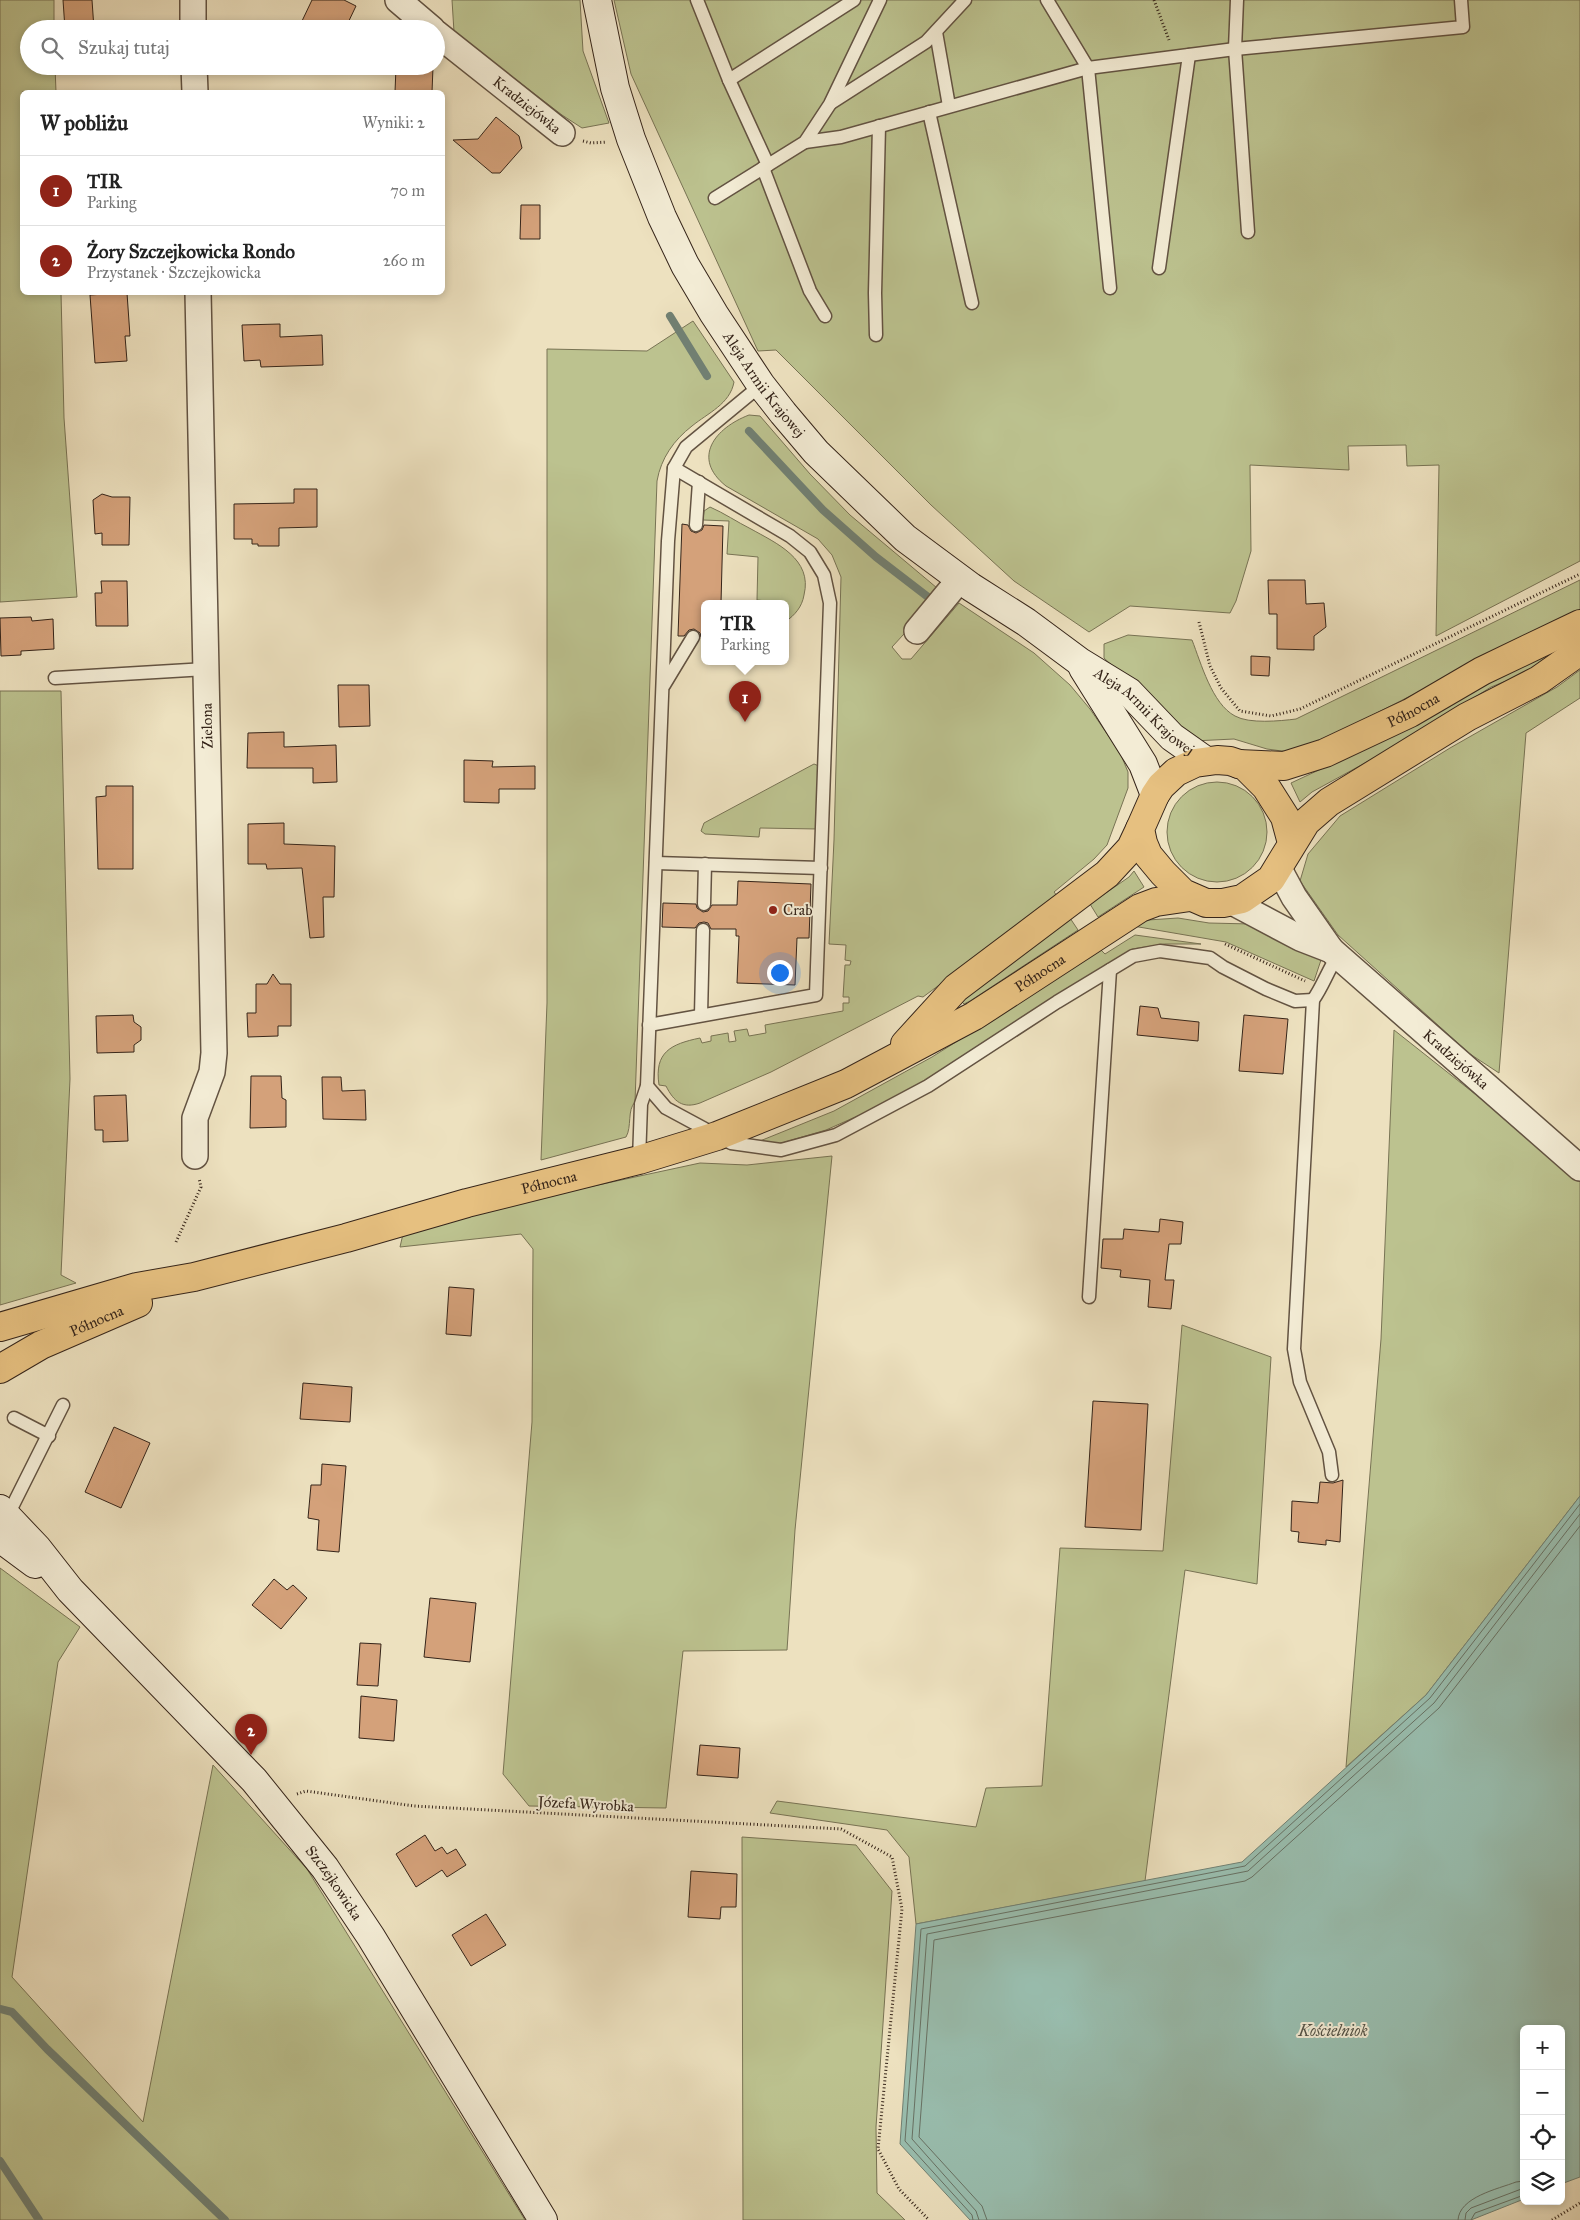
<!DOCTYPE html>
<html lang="pl">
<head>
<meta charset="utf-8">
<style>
	body { margin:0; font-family:"IM FELL Great Primer",serif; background:#f6f6f6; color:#222 }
	.controls { position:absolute; right:15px; bottom:15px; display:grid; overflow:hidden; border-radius:8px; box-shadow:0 2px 8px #0003 }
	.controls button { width:45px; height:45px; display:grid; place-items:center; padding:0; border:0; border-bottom:1px solid #e0e0e0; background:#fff; color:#222; font:25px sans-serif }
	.you { position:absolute; left:779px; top:972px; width:18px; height:18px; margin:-12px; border:4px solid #fff; border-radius:50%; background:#1a73e8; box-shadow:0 0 0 8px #1a73e833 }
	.badge { display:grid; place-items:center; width:32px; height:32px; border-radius:50%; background:#8f2418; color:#fff; font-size:16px; font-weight:700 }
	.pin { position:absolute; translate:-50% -41px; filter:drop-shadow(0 1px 2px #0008) }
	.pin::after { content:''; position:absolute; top:26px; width:18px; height:15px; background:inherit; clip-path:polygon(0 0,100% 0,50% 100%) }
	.popup { position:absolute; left:701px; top:600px; width:88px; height:65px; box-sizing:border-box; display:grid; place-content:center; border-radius:8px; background:#fff; filter:drop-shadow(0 1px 4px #0005); font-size:16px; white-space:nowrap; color:#767676 }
	.popup b { font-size:19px; color:#222 }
	.popup::after { content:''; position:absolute; left:50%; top:100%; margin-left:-10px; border:10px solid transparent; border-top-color:#fff }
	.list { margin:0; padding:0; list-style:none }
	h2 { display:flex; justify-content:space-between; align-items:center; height:65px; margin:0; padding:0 20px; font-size:21px }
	h2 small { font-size:16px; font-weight:400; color:#767676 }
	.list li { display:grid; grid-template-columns:32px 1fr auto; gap:15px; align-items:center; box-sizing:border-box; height:70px; padding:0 20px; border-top:1px solid #e0e0e0 }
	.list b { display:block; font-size:19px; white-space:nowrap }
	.list p { margin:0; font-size:16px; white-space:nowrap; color:#767676 }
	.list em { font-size:16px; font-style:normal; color:#767676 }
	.icon { flex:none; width:28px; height:28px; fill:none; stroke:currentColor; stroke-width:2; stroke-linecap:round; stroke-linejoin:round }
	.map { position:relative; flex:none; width:1580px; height:2220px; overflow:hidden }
	.search { position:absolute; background:#fff; box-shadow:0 2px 8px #0003; left:20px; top:20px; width:425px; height:55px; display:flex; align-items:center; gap:12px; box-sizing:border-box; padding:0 18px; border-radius:28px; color:#767676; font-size:19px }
	.panel { position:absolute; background:#fff; box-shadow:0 2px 8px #0003; left:20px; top:90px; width:425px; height:205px; border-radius:8px }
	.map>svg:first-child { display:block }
	.green { fill:#bcc28f; stroke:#787354 }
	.water { fill:#99beaf; stroke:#718073 }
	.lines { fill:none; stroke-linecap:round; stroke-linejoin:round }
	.shore { stroke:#677164; stroke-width:1 }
	.stream { stroke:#718073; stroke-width:8 }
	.building { fill:#d4a17a; stroke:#352419 }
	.lane-casing { stroke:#635342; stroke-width:15 }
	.street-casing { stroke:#635342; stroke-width:28 }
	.secondary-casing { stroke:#352419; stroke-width:30 }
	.primary-casing { stroke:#352419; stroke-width:30 }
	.path { stroke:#352419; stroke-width:3; stroke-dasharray:1 2.5; stroke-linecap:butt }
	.lane { stroke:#f3ecd5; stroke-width:12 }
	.street { stroke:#f3ecd5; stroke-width:25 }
	.secondary { stroke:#f3ecd5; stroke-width:28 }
	.primary { stroke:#e6c080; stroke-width:28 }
	.poi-dot { fill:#8f2418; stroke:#f3ecd5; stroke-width:2 }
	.labels { text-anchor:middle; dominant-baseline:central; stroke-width:4; stroke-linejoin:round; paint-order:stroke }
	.street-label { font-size:15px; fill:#352419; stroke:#f3ecd5 }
	.poi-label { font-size:15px; fill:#352419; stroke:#f3ecd5; text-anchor:start }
	.water-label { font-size:16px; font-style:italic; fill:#535246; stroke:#f3ecd5 }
</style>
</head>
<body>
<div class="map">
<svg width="1580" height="2220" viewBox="0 0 1580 2220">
	<rect width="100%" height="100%" fill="#ede1bf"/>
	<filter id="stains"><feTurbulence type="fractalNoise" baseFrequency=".004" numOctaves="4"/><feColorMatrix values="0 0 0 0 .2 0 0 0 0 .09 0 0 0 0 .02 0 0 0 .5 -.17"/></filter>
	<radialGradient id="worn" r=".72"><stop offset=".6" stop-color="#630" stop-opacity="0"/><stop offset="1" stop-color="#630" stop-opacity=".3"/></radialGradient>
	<g class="green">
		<path d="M 0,0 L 54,0 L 54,29 L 29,29 L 29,66 L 55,66 L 56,92 L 22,92 L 22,292 L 61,293 L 64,418 L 77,597 L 0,602 Z"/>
		<path d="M 452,0 L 580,0 L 583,51 L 609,123 L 582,128 L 562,115 L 454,32 Z"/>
		<path d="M 614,0 L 1580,0 L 1580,561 L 1436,636 L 1439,465 L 1407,466 L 1406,445 L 1348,446 L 1349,470 L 1250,465 L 1251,551 L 1236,601 L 1230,613 L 1130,606 L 1089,632 L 1014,581 L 931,505 L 776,350 L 758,351 L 631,74 Z"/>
		<path d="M 693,321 L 734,382 C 730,404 708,413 692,426 C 674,440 661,458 657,481 L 635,1102 C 627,1110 632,1127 626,1137 L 541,1160 L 547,1003 L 547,349 L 647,351 Z"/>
		<path d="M 749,415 L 760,416 L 810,474 L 850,515 L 937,588 L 936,599 L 892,647 L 902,659 L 911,659 L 959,603 L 1034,653 L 1070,685 L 1090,709 L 1112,741 L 1121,755 L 1128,772 L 1128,788 L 1107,845 L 1094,859 L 1054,892 L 1058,897 L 923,997 L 918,996 L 771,1072 L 700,1103 C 683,1109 674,1102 666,1086 L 659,1085 C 654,1052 671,1044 700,1038 L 702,1043 L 711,1041 L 711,1036 L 728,1033 L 729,1042 L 736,1041 L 734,1031 L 747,1029 L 749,1036 L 766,1033 L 765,1025 L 843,1011 L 843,1003 L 849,1003 L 849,997 L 843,997 L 845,965 L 850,965 L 851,961 L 845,960 L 846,945 L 829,944 L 834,840 L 841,577 L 832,555 L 818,539 L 726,486 C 691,458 715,428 749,415 Z"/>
		<path d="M 710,507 C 724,513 737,522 751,529 C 776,543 813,559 804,595 C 802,607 795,615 785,622 L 785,603 L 757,600 L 758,557 L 727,554 L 729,521 L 703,520 L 704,511 Z"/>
		<path d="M 1580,580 L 1580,615 L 1440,681 L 1333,735 L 1289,752 L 1267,749 L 1234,739 L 1193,741 L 1104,658 L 1104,644 L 1128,635 L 1192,640 C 1201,663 1212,704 1235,716 C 1249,724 1280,721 1296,719 Z"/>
		<path d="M 1573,638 L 1531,671 L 1491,687 L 1407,740 L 1312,792 L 1300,802 L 1291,783 L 1424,721 L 1487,680 Z"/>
		<path d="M 1580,670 L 1580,698 L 1526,733 L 1499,1073 L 1470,1054 L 1338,935 L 1300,881 L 1308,854 L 1340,816 L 1450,748 L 1557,687 Z"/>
		<path d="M 0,691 L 61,691 L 70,1079 L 61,1275 L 76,1283 L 0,1305 Z"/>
		<path d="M 814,764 L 819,766 L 818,829 L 760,828 L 759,837 L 705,834 L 701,831 L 704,823 Z"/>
		<circle cx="1217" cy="832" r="50"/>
		<path d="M 1134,871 L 1144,887 L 1098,917 L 1090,904 L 1129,877 Z"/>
		<path d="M 1070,918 L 1078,930 L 970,1001 L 964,1004 L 960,1000 Z"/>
		<path d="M 1178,918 L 1209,923 L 1251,924 L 1321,960 L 1314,981 L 1226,942 L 1133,926 L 1148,920 Z"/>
		<path d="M 1135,935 L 1201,944 L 1165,944 L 1132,949 L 928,1079 L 862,1114 L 826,1130 L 775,1145 L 755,1143 L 834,1111 L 932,1057 L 1015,1005 L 1100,949 L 1105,954 Z"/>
		<path d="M 1394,1030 L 1580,1177 L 1580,1496 L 1426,1695 L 1346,1767 L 1381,1339 Z"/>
		<path d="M 832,1156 L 795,1530 L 787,1650 L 683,1651 L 666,1808 L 529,1806 L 503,1774 L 532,1422 L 533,1249 L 521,1234 L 400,1247 L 403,1234 L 533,1199 L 700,1163 L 747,1165 Z"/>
		<path d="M 1182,1325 L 1271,1357 L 1257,1584 L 1185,1570 L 1145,1881 L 916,1924 L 909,1857 L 887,1830 L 770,1813 L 777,1801 L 976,1827 L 986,1788 L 1042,1786 L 1060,1548 L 1163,1551 Z"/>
		<path d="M 0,1568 L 80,1627 L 58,1662 L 12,1977 L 143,2122 L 213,1765 L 307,1869 L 525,2220 L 0,2220 Z"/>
		<path d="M 742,1837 L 856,1845 L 892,1891 L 876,2127 L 877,2193 L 905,2220 L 743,2220 Z"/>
	</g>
	<path class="water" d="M 1580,1496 L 1580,2177 L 1561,2184 L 1561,2029 L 1524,2029 L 1524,2199 L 1471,2220 L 970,2220 L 900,2144 L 916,1924 L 1242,1862 L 1426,1695 Z"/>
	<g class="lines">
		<g class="shore">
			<path d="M 973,2220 L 972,2215 L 905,2141 L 921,1929 L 1245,1866 L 1430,1698 L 1580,1504"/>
			<path d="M 979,2220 L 976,2211 L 912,2139 L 927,1934 L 1248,1871 L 1434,1703 L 1580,1514"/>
			<path d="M 987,2220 L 982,2206 L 919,2137 L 934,1940 L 1245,1881 L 1252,1877 L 1439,1708 L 1580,1526"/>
			<path d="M 1458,2220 C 1459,2197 1498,2189 1516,2182 L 1524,2181"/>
			<path d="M 1465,2220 L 1466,2213 L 1471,2208 L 1524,2188"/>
			<path d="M 1471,2220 L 1475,2213 L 1524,2195"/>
		</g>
		<g class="stream">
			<path d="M 670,316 L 707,376"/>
			<path d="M 749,431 L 823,510 L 876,557 L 928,597"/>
			<path d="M 0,2009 L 12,2012 L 47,2049 L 225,2220"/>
			<path d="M 0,2161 L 39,2220"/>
		</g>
	</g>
	<g class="building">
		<path d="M 63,0 L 92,0 L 94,29 L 65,29 Z"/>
		<path d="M 312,0 L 344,0 L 356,6 L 345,29 L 318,29 L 302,21 Z"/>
		<path d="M 396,67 L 433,67 L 432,92 L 395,92 Z"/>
		<path d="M 496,117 L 519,136 L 522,148 L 500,173 L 492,173 L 453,140 L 478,139 Z"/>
		<path d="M 521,205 L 540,205 L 540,239 L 520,239 Z"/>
		<path d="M 104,292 L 127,293 L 130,336 L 125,336 L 127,361 L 95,363 L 90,295 L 104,294 Z"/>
		<path d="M 280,324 L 280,337 L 322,335 L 323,365 L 261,367 L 260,360 L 244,361 L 242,325 Z"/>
		<path d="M 294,489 L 317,489 L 317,527 L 279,528 L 279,546 L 258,546 L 258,544 L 252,544 L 252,539 L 234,539 L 234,504 L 294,503 Z"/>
		<path d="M 102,494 L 112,497 L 130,497 L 129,545 L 102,545 L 102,533 L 95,534 L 93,500 Z"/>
		<path d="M 682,524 L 688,525 L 691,531 L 696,533 L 702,530 L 704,525 L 723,526 L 721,603 L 705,603 L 705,637 L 701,637 L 700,633 L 694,629 L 689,630 L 684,636 L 678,636 Z"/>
		<path d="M 1268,580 L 1305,580 L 1306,604 L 1324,603 L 1326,627 L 1314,636 L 1314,650 L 1277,649 L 1277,614 L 1269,614 Z"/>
		<path d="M 101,581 L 127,581 L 128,626 L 96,626 L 95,593 L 102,593 Z"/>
		<path d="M 31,617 L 32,621 L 53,619 L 54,649 L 21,651 L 21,655 L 1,656 L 0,618 Z"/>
		<path d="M 1251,656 L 1270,657 L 1269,676 L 1251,675 Z"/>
		<path d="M 338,685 L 369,685 L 370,726 L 339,727 Z"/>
		<path d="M 284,732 L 284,747 L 336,745 L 337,782 L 313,783 L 313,768 L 247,768 L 248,733 Z"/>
		<path d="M 464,760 L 493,761 L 492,767 L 535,766 L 535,789 L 499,789 L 499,803 L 464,802 Z"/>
		<path d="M 106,786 L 133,786 L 133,869 L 98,869 L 96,797 L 106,796 Z"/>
		<path d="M 284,823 L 284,844 L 335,846 L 334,897 L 323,897 L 324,937 L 310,938 L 302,868 L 267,869 L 266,864 L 248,864 L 248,824 Z"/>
		<path d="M 738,881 L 811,884 L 809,938 L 797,938 L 795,985 L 737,983 L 739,936 L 736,936 L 736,929 L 711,929 L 708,923 L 704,922 L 699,923 L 695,928 L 662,927 L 663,903 L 696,904 L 697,908 L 703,912 L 708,911 L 712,905 L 737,905 Z"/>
		<path d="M 273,974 L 280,984 L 291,984 L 291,1026 L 278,1026 L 278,1036 L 248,1037 L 247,1013 L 256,1013 L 256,984 L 267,984 Z"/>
		<path d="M 1140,1006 L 1158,1008 L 1161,1018 L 1199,1022 L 1198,1041 L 1137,1035 Z"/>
		<path d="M 133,1015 L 134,1022 L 141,1027 L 141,1040 L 134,1045 L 134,1052 L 97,1053 L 96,1016 Z"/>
		<path d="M 1244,1015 L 1288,1019 L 1283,1074 L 1239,1071 Z"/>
		<path d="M 251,1076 L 281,1076 L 282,1098 L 286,1100 L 286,1127 L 250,1128 Z"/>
		<path d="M 322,1077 L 341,1077 L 342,1091 L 365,1090 L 366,1120 L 323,1119 Z"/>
		<path d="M 126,1095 L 128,1141 L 103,1142 L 103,1130 L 95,1130 L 94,1096 Z"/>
		<path d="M 1160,1219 L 1183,1222 L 1181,1244 L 1169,1244 L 1165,1280 L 1174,1280 L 1171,1309 L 1148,1307 L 1150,1280 L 1120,1277 L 1121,1270 L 1101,1268 L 1103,1239 L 1123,1239 L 1124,1229 L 1159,1232 Z"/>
		<path d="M 449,1287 L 474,1289 L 471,1336 L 446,1334 Z"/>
		<path d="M 303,1383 L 352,1387 L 350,1422 L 300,1419 Z"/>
		<path d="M 1093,1401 L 1148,1404 L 1141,1530 L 1085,1527 Z"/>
		<path d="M 114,1427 L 150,1443 L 121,1508 L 85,1492 Z"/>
		<path d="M 322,1464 L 346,1466 L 339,1552 L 317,1550 L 319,1520 L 308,1518 L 311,1485 L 321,1485 Z"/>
		<path d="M 1343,1480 L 1340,1542 L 1326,1540 L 1326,1545 L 1298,1542 L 1299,1532 L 1291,1531 L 1292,1501 L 1318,1503 L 1320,1482 L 1333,1483 Z"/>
		<path d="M 274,1579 L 287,1590 L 293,1585 L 307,1598 L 281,1629 L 252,1605 Z"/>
		<path d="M 430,1598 L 476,1603 L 470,1662 L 424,1657 Z"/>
		<path d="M 360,1643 L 381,1644 L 378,1686 L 357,1685 Z"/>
		<path d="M 361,1696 L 397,1700 L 394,1741 L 359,1738 Z"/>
		<path d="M 700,1745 L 740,1748 L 738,1778 L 697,1775 Z"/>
		<path d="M 425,1835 L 435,1851 L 442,1847 L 447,1854 L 456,1849 L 466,1865 L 447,1877 L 442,1870 L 416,1887 L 396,1854 Z"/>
		<path d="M 691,1871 L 737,1874 L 736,1907 L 721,1907 L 720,1919 L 688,1917 Z"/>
		<path d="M 486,1914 L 506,1945 L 471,1966 L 452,1935 Z"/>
	</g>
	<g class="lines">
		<defs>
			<g id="lane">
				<path d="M 697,0 L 729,80 L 768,165"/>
				<path d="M 1047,0 L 1088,68 L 1110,288"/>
				<path d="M 1237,0 L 1235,49 L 1248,232"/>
				<path d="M 936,32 L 949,106"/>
				<path d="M 729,80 L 854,0"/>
				<path d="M 831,103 L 926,42 L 965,0"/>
				<path d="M 929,112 L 972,303"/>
				<path d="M 805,142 L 841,137 L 1088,68 L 1235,49 L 1463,27 L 1461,0"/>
				<path d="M 763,168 L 810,291 L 825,316"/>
				<path d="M 715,198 L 805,142 L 830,104 L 880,0"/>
				<path d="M 1159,268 L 1189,55"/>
				<path d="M 876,335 L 875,293 L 879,126"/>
				<path d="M 696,525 L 699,482"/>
				<path d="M 55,678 L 206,669"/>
				<path d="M 664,685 L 693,637"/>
				<path d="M 656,863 L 821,868"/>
				<path d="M 704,904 L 705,864"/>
				<path d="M 701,1015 L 703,930"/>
				<path d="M 649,1025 L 816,995 L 830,603 L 824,575 L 810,552 L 790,536 L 674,468"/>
				<path d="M 647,1086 L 666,1108 L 731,1143 L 781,1150 L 836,1135 L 928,1086 L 1057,1002 L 1133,956 L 1160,951 L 1210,958 L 1223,967 L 1266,989 L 1295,1001 L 1313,1000"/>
				<path d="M 639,1160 L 641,1104 L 647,1086 L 668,541 L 674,468 L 686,447 L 761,385"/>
				<path d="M 1089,1297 L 1110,970"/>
				<path d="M 14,1418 L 49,1436"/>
				<path d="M 1332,1475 L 1329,1452 L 1300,1382 L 1294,1349 L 1313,1000 C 1323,986 1328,970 1338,955"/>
				<path d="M 7,1517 L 63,1405"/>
			</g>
			<g id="street">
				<path d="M 193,0 L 193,29"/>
				<path d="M 398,0 L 432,29"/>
				<path id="s1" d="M 436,33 L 562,133"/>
				<path d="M 194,66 L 195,92"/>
				<path d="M 917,631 L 960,579"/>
				<path d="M 1279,869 L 1294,897 L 1331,950"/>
				<path id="s2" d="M 1232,902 L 1300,938 L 1331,950 L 1580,1168"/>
				<path d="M 195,1156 L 195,1118 L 212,1072 L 214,1053 L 198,292"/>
			</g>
			<g id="secondary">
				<path id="s3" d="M 597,0 L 615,88 L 631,139 L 662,217 L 685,265 L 714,314 L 761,385 L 783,413 L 816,452 L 905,538 L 971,587 L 1026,622 L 1080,662 L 1129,692 L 1172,737 L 1206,761"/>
				<path d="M 1083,668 L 1143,764 L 1155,795"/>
				<path id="s4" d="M 0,1509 L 37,1548 L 70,1590 L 254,1780 L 325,1868 L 371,1937 L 543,2220"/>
				<path d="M 0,1538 L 35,1564"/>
			</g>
			<g id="primary">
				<path id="s5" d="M 1239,764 L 1284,766 L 1325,753 L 1410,713 L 1482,671 L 1580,624"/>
				<path d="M 1292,843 L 1285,817 L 1266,787 L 1245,766 L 1230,761 L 1217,760 L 1195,763 L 1176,772 L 1161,786 L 1155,795 L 1140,829 L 1143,843 L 1148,855 L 1163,873 L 1183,893 L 1206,903 L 1223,903 L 1242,899 L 1271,879 L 1306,822 L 1329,802 L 1467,717 L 1539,680 L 1580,651"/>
				<path d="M 905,1044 L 956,988 L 1107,874 L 1131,848 L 1140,829"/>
				<path id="s6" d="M 0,1327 L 137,1287 L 194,1277 L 346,1238 L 467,1203 L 639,1160 L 717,1136 L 846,1084 L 974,1016 L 1140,908 L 1156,902 L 1190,897"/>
				<path id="s7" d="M 0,1369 L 41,1345 L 138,1303"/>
			</g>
		</defs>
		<use href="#lane" class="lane-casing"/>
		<use href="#street" class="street-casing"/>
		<use href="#secondary" class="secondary-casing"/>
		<use href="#primary" class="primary-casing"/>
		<g class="path">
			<path d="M 1154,0 L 1169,40"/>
			<path d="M 583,141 L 591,143 L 607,142"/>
			<path d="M 1199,622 L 1210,666 L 1221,688 L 1240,711 L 1271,716 L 1300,709 L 1580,574"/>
			<path d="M 1225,944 L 1305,981"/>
			<path d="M 176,1242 L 201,1187 L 199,1178"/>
			<path d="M 297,1794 L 306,1791 L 414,1806 L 841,1829 L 892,1857 L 902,1909 L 878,2149 L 899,2189 L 929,2220"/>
			<path d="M 1552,2220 L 1580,2203"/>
		</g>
		<use href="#lane" class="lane"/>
		<use href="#street" class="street"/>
		<use href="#secondary" class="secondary"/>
		<use href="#primary" class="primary"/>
	</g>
	<circle class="poi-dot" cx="773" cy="910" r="5"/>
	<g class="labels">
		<g class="street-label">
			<text stroke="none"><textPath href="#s1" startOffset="116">Kradziejówka</textPath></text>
			<text stroke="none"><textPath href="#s3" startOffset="424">Aleja Armii Krajowej</textPath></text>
			<text stroke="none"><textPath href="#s5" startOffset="186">Północna</textPath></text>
			<text stroke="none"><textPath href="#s3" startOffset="929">Aleja Armii Krajowej</textPath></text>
			<text transform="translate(207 726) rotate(-91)">Zielona</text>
			<text stroke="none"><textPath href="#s6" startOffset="1105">Północna</textPath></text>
			<text stroke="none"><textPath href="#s2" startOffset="276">Kradziejówka</textPath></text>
			<text stroke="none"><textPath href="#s6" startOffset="568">Północna</textPath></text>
			<text stroke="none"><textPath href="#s7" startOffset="108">Północna</textPath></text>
			<text transform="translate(586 1804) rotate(3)">Józefa Wyrobka</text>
			<text stroke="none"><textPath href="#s4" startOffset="502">Szczejkowicka</textPath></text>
		</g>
		<g class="poi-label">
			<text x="783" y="910">Crab</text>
		</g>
		<g class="water-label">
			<text x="1333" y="2030">Kościelniok</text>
		</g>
	</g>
	<rect width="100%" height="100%" filter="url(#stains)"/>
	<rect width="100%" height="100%" fill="url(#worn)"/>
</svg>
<div class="controls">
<button>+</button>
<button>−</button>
<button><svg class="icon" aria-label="locate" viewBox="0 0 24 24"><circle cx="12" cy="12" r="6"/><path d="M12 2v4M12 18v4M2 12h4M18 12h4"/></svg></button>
<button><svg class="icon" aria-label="layers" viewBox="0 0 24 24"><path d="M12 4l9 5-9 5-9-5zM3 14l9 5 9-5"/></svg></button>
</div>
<div class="you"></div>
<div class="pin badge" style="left:745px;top:722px">1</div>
<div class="popup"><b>TIR</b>Parking</div>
<div class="pin badge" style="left:251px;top:1755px">2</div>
<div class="search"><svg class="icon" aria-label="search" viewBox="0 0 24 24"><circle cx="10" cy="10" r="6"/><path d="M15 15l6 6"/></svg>Szukaj tutaj</div>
<section class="panel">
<h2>W pobliżu<small>Wyniki: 2</small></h2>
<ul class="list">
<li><span class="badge">1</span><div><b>TIR</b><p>Parking</p></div><em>70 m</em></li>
<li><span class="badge">2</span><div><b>Żory Szczejkowicka Rondo</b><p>Przystanek · Szczejkowicka</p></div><em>260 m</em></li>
</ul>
</section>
</div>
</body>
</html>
